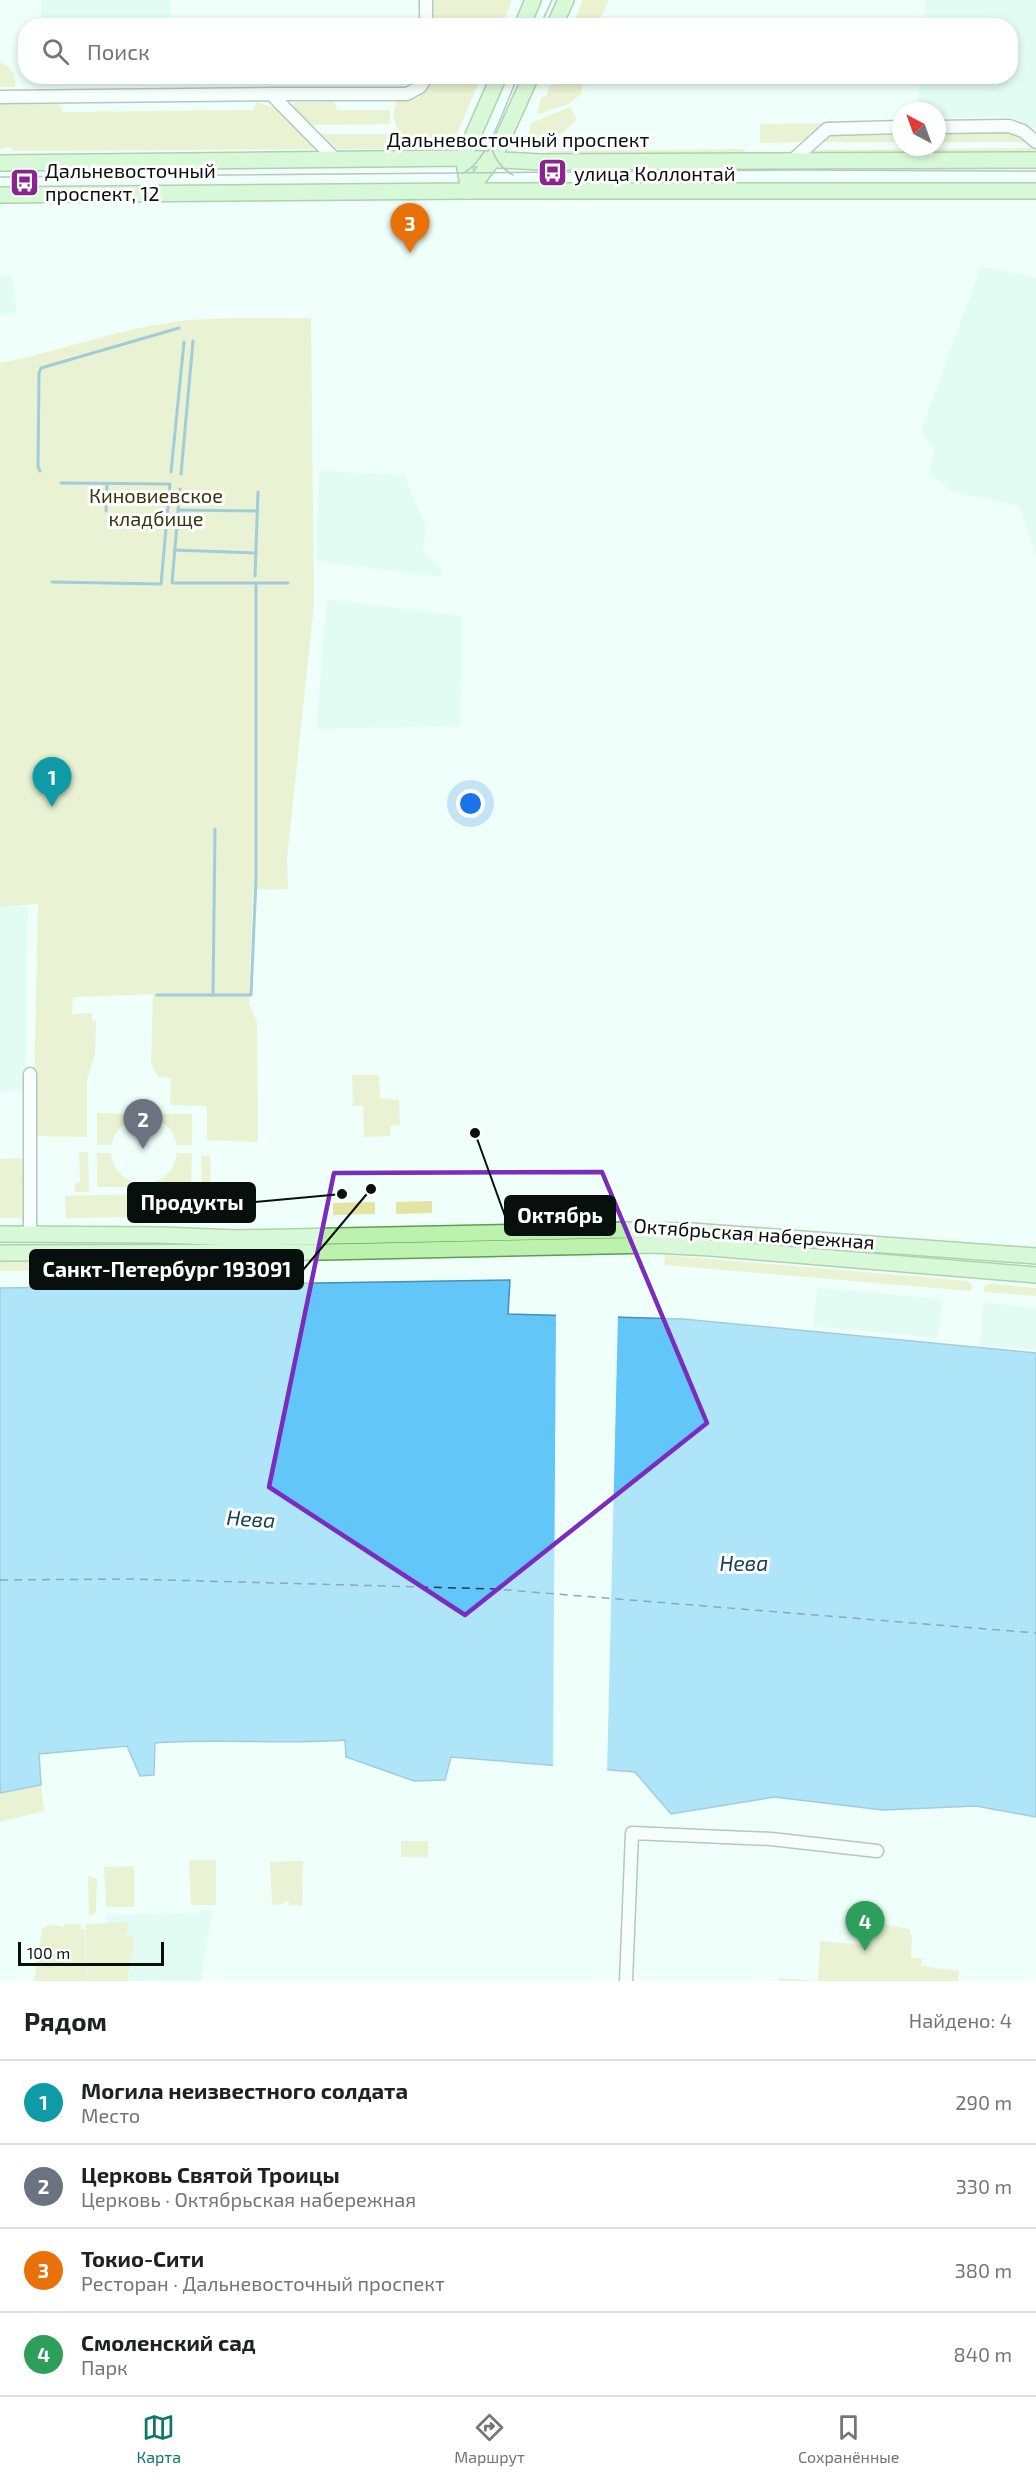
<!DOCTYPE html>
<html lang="ru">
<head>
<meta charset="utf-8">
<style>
	body { margin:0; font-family:"Exo 2",sans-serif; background:#f2f2f2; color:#202124 }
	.compass { position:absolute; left:892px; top:102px; width:54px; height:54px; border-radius:50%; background:#fff; box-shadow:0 3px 9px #0003; rotate:319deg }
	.scale { position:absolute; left:18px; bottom:15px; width:146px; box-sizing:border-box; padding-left:6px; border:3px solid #07100d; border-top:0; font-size:16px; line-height:21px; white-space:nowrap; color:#07100d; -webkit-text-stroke:4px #fff; paint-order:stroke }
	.you { position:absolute; left:471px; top:804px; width:21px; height:21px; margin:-15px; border:4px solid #fff; border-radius:50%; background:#1a73e8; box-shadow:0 0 0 9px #1a73e833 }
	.badge { display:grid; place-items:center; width:39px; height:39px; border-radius:50%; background:#0f766e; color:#fff; font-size:20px; font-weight:700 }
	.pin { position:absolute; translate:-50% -50px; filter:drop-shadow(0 2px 3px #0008) }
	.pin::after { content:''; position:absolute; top:32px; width:21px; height:18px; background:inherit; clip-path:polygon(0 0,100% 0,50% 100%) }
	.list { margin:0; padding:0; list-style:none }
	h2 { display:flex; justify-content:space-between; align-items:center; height:78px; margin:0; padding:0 24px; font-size:26px }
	h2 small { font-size:20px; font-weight:400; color:#757577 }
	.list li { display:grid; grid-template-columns:39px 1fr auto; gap:18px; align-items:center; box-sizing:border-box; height:84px; padding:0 24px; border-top:2px solid #e0e0e0 }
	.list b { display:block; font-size:22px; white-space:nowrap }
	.list p { margin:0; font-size:20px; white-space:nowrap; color:#757577 }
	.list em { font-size:20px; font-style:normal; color:#757577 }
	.icon { flex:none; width:33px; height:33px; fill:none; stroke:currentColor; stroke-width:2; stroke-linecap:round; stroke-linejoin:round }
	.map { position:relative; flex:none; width:1036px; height:1981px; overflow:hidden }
	.search { position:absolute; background:#fff; box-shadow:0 3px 9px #0003; left:18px; right:18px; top:18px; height:66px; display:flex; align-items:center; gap:15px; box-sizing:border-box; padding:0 21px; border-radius:24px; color:#757577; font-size:22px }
	.sheet { height:414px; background:#fff }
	nav { display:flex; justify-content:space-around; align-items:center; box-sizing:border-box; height:84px; border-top:2px solid #e0e0e0; background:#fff; font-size:16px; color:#757577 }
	nav a { display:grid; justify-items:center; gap:3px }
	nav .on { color:#0f766e }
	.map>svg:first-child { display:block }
	.built { fill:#d5f9eb }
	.green { fill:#e3e3a3 }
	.water { fill:#62c6f8; stroke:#478fb2; stroke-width:1.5 }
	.pier { fill:#effff9 }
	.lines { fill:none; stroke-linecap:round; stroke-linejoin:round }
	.stream { stroke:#478fb2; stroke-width:3 }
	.ferry { stroke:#164256; stroke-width:1.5; stroke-dasharray:8 6; stroke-linecap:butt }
	.minor-casing { stroke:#6d857c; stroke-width:15 }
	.major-casing { stroke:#619c53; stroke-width:18 }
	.minor { stroke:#fff; stroke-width:12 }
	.major { stroke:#bdf1ae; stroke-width:15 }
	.tram { stroke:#76827e; stroke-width:1.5 }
	.marked { fill:none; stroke:#7b2cbf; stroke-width:4.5; stroke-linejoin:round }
	.labels { text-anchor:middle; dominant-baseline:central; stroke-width:6; stroke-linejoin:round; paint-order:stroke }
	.street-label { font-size:20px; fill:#07100d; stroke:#fff }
	.poi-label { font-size:20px; fill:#07100d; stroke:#fff; text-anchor:start }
	.park-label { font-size:20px; fill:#36350c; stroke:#fff }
	.water-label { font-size:21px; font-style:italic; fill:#164256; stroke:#fff }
	.leader { fill:none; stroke:#07100d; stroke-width:2 }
	.callout-dot { fill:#07100d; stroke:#fff; stroke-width:2 }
	.callout { fill:#07100d; stroke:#07100d; stroke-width:2 }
	.callout-label { font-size:21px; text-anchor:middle; font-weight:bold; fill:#fff }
</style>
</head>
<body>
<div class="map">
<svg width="1036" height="1981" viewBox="0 0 1036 1981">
	<rect width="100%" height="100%" fill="#effff9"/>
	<g class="built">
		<rect x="41" y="0" width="130" height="25"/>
		<path d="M 925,0 L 1036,0 L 1036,129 L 1010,117 L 937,118 L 937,111 L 918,111 L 920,77 L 1010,76 L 1010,26 L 924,25 Z"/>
		<path d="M 172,77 L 172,81 L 42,83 L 42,77 Z"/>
		<path d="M 981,266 L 1036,278 L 1036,556 L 1019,506 L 954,492 L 929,474 L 934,449 L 921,431 Z"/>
		<path d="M 12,275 L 17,313 L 0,316 L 0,277 Z"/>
		<path d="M 319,471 L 404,475 L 426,527 L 423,552 L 441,569 L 441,577 L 316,561 Z"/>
		<path d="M 327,599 L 462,616 L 460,726 L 316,729 Z"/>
		<path d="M 28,906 L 25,1090 L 0,1091 L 0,907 Z"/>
		<path d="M 817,1288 L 942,1299 L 938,1338 L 813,1326 Z"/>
		<path d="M 983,1303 L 1036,1308 L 1036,1350 L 980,1345 Z"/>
		<path d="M 201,1909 L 212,1910 L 201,1981 L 86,1981 L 85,1924 L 106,1922 L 106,1915 L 200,1913 Z"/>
	</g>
	<g class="green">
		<path d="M 434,0 L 512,0 L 502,25 L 434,26 Z"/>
		<path d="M 583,0 L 609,0 L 597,25 L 572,25 Z"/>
		<path d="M 0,62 C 9,65 17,75 15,87 L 0,87 Z"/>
		<path d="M 431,77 L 481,77 L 456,136 L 402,145 L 393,116 L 397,99 L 418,98 L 429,86 Z"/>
		<path d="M 576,77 L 583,77 L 581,94 L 568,104 L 539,114 L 537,113 L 541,98 L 547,95 L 549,86 Z"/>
		<path d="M 256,102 L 275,108 L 316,149 L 12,151 L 12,148 L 2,148 L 0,151 L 0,104 L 59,104 L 63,112 L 253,110 Z"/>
		<path d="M 294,102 L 333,102 L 336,104 L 337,110 L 390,110 L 390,124 L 312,125 L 294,108 Z"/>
		<path d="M 570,107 L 577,120 L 547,146 L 532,145 L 528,136 L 531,123 Z"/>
		<path d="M 901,123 L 824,126 L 805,142 L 760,143 L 760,124 Z"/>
		<path d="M 1012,130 L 1029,142 L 937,142 L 937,131 Z"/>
		<path d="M 901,131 L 901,142 L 815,142 L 823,135 Z"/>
		<path d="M 321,134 L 392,134 L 397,149 L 336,149 Z"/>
		<path d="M 1036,148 L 1036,153 L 807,154 L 808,150 Z"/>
		<path d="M 746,149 L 743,154 L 546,156 L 550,151 Z"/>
		<path d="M 311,318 L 314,604 L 287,859 L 288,889 L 253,890 L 249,1003 L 257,1022 L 258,1142 L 207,1140 L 207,1106 L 170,1105 L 171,1078 L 158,1077 L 151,1063 L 153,994 L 73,997 L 72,1014 L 92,1013 L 92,1021 L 96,1021 L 95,1055 L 87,1079 L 87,1137 L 33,1136 L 38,904 L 0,907 L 0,363 C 58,352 115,330 174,322 C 219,316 266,319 311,318 Z"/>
		<path d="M 352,1075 L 379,1075 L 380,1098 L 399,1100 L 400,1125 L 390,1126 L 390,1136 L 364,1137 L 363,1106 L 353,1106 Z"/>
		<path d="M 97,1113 L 141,1114 L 141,1118 C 125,1120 116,1129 111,1145 L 97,1145 Z"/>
		<path d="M 149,1114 L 192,1114 L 192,1145 L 176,1145 C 175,1131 164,1120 149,1118 Z"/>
		<path d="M 79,1152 L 88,1152 L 89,1192 L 75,1192 L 75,1183 L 80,1182 Z"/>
		<path d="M 97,1153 L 111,1153 C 112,1166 119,1175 131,1181 L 131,1187 L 97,1187 Z"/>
		<path d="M 177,1153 L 192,1153 L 191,1188 L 154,1187 L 154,1182 C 168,1177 175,1167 177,1153 Z"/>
		<path d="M 210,1155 L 211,1190 L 202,1190 L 201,1156 Z"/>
		<path d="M 22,1158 L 24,1218 L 0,1218 L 0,1159 Z"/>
		<path d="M 132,1194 L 132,1217 L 66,1218 L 65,1196 Z"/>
		<path d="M 432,1201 L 432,1213 L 396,1214 L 396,1202 Z"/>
		<path d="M 375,1202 L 375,1214 L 333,1215 L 333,1203 Z"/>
		<path d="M 665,1255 L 968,1281 L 972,1285 L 971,1291 L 664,1265 Z"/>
		<path d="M 183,1260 L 187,1261 L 191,1268 L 0,1271 L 0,1262 Z"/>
		<path d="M 988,1283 L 1036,1288 L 1036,1296 L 984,1292 L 984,1286 Z"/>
		<path d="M 41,1785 L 44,1811 L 0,1822 L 0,1794 Z"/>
		<rect x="401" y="1841" width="27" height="16"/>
		<path d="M 189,1860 L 216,1860 L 216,1905 L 191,1905 Z"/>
		<path d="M 303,1861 L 302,1906 L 289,1905 L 289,1902 L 284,1901 L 283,1904 L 272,1905 L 270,1862 Z"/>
		<path d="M 134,1866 L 134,1907 L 106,1907 L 104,1867 Z"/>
		<path d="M 88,1876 L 97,1879 L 96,1912 L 89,1916 Z"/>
		<path d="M 866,1921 L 910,1929 L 910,1935 L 912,1935 L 911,1957 L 922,1959 L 921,1966 L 959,1971 L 958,1981 L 779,1981 L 779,1978 L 818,1981 L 820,1941 L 864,1945 Z"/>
		<path d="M 128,1922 L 126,1936 L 135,1937 L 127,1981 L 87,1981 L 86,1925 Z"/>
		<path d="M 50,1924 L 64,1927 L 64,1924 L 81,1924 L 81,1929 L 85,1929 L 86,1981 L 34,1981 L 42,1929 Z"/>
	</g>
	<path class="water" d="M 510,1280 L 508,1314 L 683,1319 L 1036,1353 L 1036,1817 L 976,1806 L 883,1810 L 774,1797 L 671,1814 L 635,1772 L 451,1757 L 445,1780 L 414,1781 L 346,1757 L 345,1740 C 282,1745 218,1738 155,1743 L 154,1775 L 140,1776 L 127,1746 L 39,1754 L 41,1785 L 0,1793 L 0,1288 Z"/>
	<path class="pier" d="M 556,1312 L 618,1314 L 607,1773 L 553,1768 Z"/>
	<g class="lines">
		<g class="stream">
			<path d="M 40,471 L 38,467 L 39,373 L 41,368 L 179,328"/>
			<path d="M 171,472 L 184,342"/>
			<path d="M 181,474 L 193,341"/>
			<path d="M 180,489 L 172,583 L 288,583"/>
			<path d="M 178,510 L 257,511"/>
			<path d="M 106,511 L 107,484"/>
			<path d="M 174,550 L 256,553"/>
			<path d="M 255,576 L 258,492"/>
			<path d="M 52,582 L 161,584 L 170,484 L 61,483"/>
			<path d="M 157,995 L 251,995 L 256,879 L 256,583"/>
			<path d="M 213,995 L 215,829"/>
		</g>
		<path class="ferry" d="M 0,1580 L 131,1579 L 495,1589 L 1036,1633"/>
		<defs>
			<g id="minor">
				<path d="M 426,0 L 426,26"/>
				<path d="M 271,94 L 407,94 L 420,87 L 427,76"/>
				<path d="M 0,97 L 271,94 L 335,159"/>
				<path d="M 937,127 L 1009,126 L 1023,131 L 1036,142"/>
				<path d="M 793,160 L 827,129 L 901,127"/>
				<path d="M 30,1234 L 30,1074"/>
				<path d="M 626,1981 L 632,1833 L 771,1839 L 877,1851"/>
			</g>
			<g id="major">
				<path d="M 522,26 L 533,0"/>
				<path d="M 554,26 L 566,0"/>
				<path d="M 0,163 L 463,158 L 540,162 L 1036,160"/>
				<path d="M 469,191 L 494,158 L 531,76"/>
				<path d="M 469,191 L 463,158 L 499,76"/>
				<path d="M 0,195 L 469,191 L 1036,191"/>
				<path d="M 0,1234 L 161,1235 L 237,1238 L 626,1230 L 692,1231 L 1036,1256"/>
				<path d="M 0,1253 L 325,1252 L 654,1245 L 711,1248 L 1036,1275"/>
			</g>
		</defs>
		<use href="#minor" class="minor-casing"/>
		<use href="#major" class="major-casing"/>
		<use href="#minor" class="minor"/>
		<use href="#major" class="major"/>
		<g class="tram">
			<path d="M 540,26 L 552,0"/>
			<path d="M 489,139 C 492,155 499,167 513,175"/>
			<path d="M 463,173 C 488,162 506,103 518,76"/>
			<path d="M 0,177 L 797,170 L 1036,171"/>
		</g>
	</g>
	<path d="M0 0H1036V1981H0ZM 602,1172 L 707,1423 L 465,1615 L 269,1487 L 334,1173 Z" fill="#effff9" fill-opacity=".55" fill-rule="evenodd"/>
	<path class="marked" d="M 602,1172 L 707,1423 L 465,1615 L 269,1487 L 334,1173 Z"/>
	<defs>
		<symbol id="bus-square" viewBox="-11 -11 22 22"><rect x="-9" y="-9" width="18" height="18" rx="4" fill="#89258d" stroke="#fff"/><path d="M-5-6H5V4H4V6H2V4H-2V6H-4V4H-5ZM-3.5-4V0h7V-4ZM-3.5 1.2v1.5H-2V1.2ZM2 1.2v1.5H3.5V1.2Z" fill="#fff"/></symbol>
	</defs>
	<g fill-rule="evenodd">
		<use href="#bus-square" x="536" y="156" width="33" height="33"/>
		<use href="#bus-square" x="8" y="166" width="33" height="33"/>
	</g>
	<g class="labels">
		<g class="street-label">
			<text x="518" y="139">Дальневосточный проспект</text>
			<text transform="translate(754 1233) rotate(4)">Октябрьская набережная</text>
		</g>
		<g class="poi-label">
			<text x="45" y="170">Дальневосточный<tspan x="45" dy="23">проспект, 12</tspan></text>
			<text x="574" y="173">улица Коллонтай</text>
		</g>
		<g class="park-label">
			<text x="156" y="495">Киновиевское<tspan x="156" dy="23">кладбище</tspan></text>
		</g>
		<g class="water-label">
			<text transform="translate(251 1518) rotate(4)">Нева</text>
			<text x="744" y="1562">Нева</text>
		</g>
	</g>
	<path class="leader" d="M342 1194L255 1202M475 1133L505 1216M371 1189L303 1270"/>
	<g class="callout-dot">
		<circle cx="342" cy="1194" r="6"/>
		<circle cx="475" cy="1133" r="6"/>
		<circle cx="371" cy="1189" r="6"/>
	</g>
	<g class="callout">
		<rect x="128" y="1183" width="127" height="39" rx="6"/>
		<rect x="505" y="1196" width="110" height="39" rx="6"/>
		<rect x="30" y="1250" width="273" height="39" rx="6"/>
	</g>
	<g class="callout-label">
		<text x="192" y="1210">Продукты</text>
		<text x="560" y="1223">Октябрь</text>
		<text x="167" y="1277">Санкт-Петербург 193091</text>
	</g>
</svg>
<svg class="compass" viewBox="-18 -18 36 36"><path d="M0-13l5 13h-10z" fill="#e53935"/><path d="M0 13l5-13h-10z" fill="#757577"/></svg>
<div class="scale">100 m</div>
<div class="you"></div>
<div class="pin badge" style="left:52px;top:807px;background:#0f9aa8">1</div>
<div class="pin badge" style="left:143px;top:1149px;background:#6b7280">2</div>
<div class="pin badge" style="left:410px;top:253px;background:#e8710a">3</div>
<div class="pin badge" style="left:865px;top:1951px;background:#2e9e5b">4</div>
<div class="search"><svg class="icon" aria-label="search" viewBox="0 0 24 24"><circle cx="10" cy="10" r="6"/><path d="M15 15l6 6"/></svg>Поиск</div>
</div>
<section class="sheet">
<h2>Рядом<small>Найдено: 4</small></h2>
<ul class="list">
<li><span class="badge" style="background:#0f9aa8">1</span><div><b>Могила неизвестного солдата</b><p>Место</p></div><em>290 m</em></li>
<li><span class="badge" style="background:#6b7280">2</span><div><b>Церковь Святой Троицы</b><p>Церковь · Октябрьская набережная</p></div><em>330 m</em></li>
<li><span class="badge" style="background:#e8710a">3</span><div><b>Токио-Сити</b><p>Ресторан · Дальневосточный проспект</p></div><em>380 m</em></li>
<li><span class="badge" style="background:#2e9e5b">4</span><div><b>Смоленский сад</b><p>Парк</p></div><em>840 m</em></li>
</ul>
</section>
<nav>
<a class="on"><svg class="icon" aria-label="map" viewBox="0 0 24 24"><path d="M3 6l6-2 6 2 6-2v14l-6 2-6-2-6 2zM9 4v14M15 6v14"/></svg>Карта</a>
<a><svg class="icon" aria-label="directions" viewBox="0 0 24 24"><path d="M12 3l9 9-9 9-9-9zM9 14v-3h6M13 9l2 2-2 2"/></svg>Маршрут</a>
<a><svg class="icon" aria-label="saved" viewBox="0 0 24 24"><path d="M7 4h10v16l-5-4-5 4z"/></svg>Сохранённые</a>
</nav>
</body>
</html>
